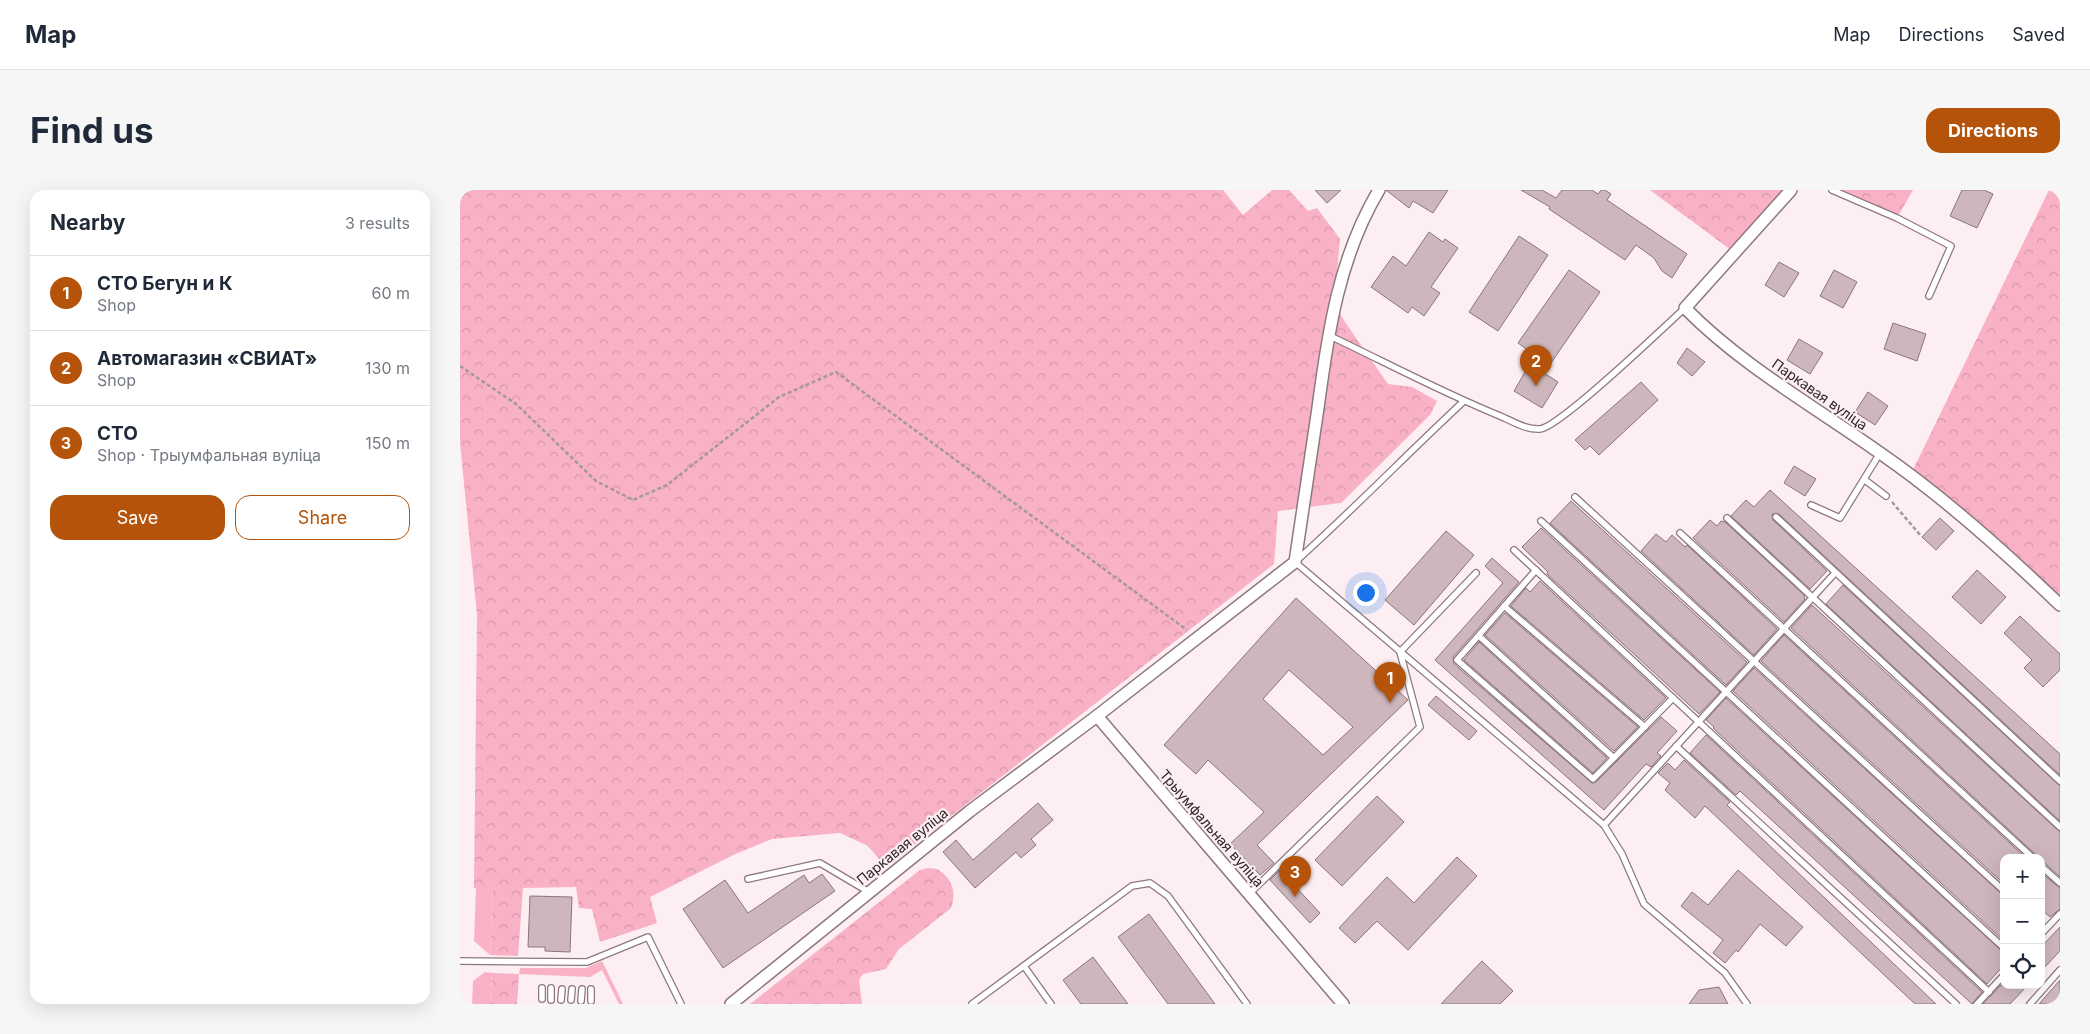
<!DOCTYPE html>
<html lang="en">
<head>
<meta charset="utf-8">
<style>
	body { margin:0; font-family:Inter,sans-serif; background:#f6f6f7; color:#1f2937 }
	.controls { position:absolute; right:15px; bottom:15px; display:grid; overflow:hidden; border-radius:10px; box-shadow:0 5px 20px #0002 }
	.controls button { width:45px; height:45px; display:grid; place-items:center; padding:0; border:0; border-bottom:1px solid #e0e1e3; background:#fff; color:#1f2937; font:25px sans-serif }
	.you { position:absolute; left:905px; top:402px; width:18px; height:18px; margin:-12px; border:4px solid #fff; border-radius:50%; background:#1a73e8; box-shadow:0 0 0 8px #1a73e833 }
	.badge { display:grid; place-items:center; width:32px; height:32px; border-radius:50%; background:#b45309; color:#fff; font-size:16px; font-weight:700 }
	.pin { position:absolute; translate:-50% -41px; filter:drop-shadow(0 1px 2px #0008) }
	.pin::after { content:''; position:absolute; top:26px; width:18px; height:15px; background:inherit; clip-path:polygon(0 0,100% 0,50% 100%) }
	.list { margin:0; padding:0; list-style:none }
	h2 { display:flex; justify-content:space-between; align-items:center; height:65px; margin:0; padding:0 20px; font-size:21px }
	h2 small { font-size:16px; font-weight:400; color:#747a83 }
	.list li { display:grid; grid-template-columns:32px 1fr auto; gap:15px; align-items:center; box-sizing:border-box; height:75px; padding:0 20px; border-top:1px solid #e0e1e3 }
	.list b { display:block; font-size:19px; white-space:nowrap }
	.list p { margin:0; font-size:16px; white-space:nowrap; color:#747a83 }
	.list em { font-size:16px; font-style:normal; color:#747a83 }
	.actions { display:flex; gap:10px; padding:15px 20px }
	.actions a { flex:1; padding:11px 0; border:1px solid #b45309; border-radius:15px; text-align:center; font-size:18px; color:#b45309 }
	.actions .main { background:#b45309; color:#fff }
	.icon { flex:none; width:28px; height:28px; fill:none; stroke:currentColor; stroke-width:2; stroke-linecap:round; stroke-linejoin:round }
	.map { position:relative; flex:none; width:1600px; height:814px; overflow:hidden; border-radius:15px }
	header { display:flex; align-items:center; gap:30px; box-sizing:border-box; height:70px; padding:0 25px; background:#fff; border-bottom:1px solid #e0e1e3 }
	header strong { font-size:24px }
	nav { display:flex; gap:28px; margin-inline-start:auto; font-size:18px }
	.intro { display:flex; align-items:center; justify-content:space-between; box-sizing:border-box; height:120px; padding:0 30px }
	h1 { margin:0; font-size:35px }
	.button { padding:12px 22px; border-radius:15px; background:#b45309; color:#fff; font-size:18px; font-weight:700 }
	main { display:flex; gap:30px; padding:0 30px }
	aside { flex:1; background:#fff; border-radius:15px; box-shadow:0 5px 20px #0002 }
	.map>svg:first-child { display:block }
	.green { fill:#f9b1c6 }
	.forest { fill:url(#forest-crowns) }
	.building { fill:#cdb6bc; stroke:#8a757b; fill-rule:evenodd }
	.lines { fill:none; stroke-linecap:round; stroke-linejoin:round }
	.service-casing { stroke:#8d787d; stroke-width:8 }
	.minor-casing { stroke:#8d787d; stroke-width:14 }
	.path { stroke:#a4989b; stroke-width:2.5; stroke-dasharray:4 2.5; stroke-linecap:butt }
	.service { stroke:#fff; stroke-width:5.5 }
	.minor { stroke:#fff; stroke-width:11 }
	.labels { text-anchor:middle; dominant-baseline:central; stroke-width:4.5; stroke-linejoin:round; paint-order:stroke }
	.street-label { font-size:14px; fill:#2f2629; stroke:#fceef2 }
</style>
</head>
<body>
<header>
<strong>Map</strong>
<nav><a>Map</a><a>Directions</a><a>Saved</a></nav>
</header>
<div class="intro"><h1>Find us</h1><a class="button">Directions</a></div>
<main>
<aside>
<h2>Nearby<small>3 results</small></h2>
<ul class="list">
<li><span class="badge">1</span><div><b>СТО Бегун и К</b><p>Shop</p></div><em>60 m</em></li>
<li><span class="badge">2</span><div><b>Автомагазин «СВИАТ»</b><p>Shop</p></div><em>130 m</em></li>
<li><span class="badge">3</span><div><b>СТО</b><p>Shop · Трыумфальная вуліца</p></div><em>150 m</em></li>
</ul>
<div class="actions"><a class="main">Save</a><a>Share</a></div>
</aside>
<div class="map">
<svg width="1600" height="814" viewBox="0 0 1600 814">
	<defs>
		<pattern id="forest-crowns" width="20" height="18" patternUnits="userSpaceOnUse" patternTransform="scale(1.25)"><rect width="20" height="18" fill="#f9b1c6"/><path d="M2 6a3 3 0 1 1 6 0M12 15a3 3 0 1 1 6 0" fill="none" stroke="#d698aa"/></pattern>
	</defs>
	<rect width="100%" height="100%" fill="#fceef2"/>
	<g class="green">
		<path d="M 16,698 L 33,698 L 30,765 L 14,751 Z"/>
		<path d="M 142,771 L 163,814 L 159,814 L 142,780 L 130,787 L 59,784 L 60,778 L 126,778 Z"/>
		<path d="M 25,782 L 32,783 L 30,814 L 12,814 L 13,791 Z"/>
	</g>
	<g class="forest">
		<path d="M 0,0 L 763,0 L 783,25 L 812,0 L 829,0 L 848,21 L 857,18 L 880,49 L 874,113 L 885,132 L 928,194 L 952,197 L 977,211 L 970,225 L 881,313 L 818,321 L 814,374 L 426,677 L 408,656 L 380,643 L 312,649 L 273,665 L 190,707 L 197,733 L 140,752 L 132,719 L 119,718 L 116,697 L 63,698 L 58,766 L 30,765 L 33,698 L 14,698 L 17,425 L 0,252 Z"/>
		<path d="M 1190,0 L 1331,0 L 1275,63 Z"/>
		<path d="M 1372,0 L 1453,0 L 1437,28 Z"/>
		<path d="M 1589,0 L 1600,0 L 1600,415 L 1450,286 Z"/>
		<path d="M 468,678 L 477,679 C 492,688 497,702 491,718 L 439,759 L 426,779 L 403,784 L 399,790 L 402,814 L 290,814 L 460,680 Z"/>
		<path d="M 32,783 L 59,784 L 57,814 L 30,814 Z"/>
	</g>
	<g class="building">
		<path d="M 855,0 L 881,0 L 867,13 Z"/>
		<path d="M 926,0 L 988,0 L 973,23 L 953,11 L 949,18 Z"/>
		<path d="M 1061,0 L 1082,0 L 1096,8 L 1102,0 L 1132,0 L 1138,4 L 1141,0 L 1145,0 L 1151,4 L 1147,10 L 1227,64 L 1212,88 L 1202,81 L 1194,68 L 1176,55 L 1165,70 L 1089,19 L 1090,17 Z"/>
		<path d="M 1502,0 L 1524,0 L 1533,4 L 1517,38 L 1490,26 Z"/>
		<path d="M 969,42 L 983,52 L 985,49 L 998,58 L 971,97 L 980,103 L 964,126 L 952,117 L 948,123 L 911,97 L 933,66 L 946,76 Z"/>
		<path d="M 1059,46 L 1088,65 L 1038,141 L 1009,122 Z"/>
		<path d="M 1319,72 L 1339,83 L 1324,107 L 1305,95 Z"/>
		<path d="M 1109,80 L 1140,102 L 1084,183 L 1098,192 L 1082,218 L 1054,201 L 1075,165 L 1058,153 Z"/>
		<path d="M 1374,80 L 1397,92 L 1383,118 L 1360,106 Z"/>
		<path d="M 1433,133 L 1466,144 L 1457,171 L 1424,159 Z"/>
		<path d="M 1339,149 L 1363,163 L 1350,184 L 1327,170 Z"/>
		<path d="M 1227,158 L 1245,172 L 1232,186 L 1217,173 Z"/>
		<path d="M 1181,192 L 1198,210 L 1139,265 L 1130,256 L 1125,260 L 1115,250 Z"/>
		<path d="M 1408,202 L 1428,216 L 1415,235 L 1395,222 Z"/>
		<path d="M 1334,276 L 1356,289 L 1345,306 L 1324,293 Z"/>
		<path d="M 1310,300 L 1600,564 L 1600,585 L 1319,324 L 1312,324 L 1313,330 L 1367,381 L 1350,399 L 1271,326 L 1286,310 L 1294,317 Z"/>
		<path d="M 1111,311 L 1287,472 L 1266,495 L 1090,333 Z"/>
		<path d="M 1480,328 L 1494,341 L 1476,360 L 1462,347 Z"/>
		<path d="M 1250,330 L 1257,336 L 1261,331 L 1265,332 L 1344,405 L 1345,409 L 1324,432 L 1233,348 Z"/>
		<path d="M 1081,338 L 1260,502 L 1239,524 L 1087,384 L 1088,382 L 1062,357 Z"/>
		<path d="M 986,341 L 1014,365 L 954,435 L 925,410 Z"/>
		<path d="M 1196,344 L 1206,352 L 1212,345 L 1225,357 L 1227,355 L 1317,439 L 1294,465 L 1181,361 Z"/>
		<path d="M 1032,368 L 1059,392 L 993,467 L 994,474 L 1132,593 L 1136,592 L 1201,527 L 1217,541 L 1197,563 L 1201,566 L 1191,577 L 1186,574 L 1144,620 L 975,470 L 1043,393 L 1025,376 Z"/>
		<path d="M 1517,380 L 1546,407 L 1521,434 L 1492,407 Z"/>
		<path d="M 1080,391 L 1206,508 L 1184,530 L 1051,416 L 1066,398 L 1070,402 Z"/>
		<path d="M 1383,395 L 1600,596 L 1600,631 L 1366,414 Z"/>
		<path d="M 836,408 L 948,510 L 797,655 L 814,673 L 800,685 L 770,654 L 804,622 L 748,570 L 736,584 L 704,555 ZM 829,480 L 893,537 L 863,565 L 803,509 Z"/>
		<path d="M 1352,415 L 1600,642 L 1600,687 L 1331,438 Z"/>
		<path d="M 1045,423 L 1178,537 L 1154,561 L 1025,445 Z"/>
		<path d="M 1560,426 L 1600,464 L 1600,480 L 1583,497 L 1564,478 L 1572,470 L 1544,443 Z"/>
		<path d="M 1324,445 L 1566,668 L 1544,668 L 1544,694 L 1301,471 Z"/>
		<path d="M 1019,452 L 1147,568 L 1133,583 L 1004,470 Z"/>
		<path d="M 1294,478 L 1544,706 L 1544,751 L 1273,501 Z"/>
		<path d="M 976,506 L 1017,541 L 1009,550 L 968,515 Z"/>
		<path d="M 1266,508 L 1544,763 L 1544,775 L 1527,794 L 1253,538 L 1254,537 L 1246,530 Z"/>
		<path d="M 1246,545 L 1522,802 L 1512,814 L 1280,601 L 1276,605 L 1230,563 Z"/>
		<path d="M 1224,570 L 1270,612 L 1267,615 L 1476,814 L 1455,814 L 1245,616 L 1235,628 L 1205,600 L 1210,593 L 1198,583 L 1208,573 L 1215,580 Z"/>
		<path d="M 917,606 L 944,632 L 882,696 L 855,670 Z"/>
		<path d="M 578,613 L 593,630 L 571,649 L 576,655 L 561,668 L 556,662 L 515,698 L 483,662 L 496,650 L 513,670 Z"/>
		<path d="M 997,667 L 1017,686 L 948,760 L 917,731 L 895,753 L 879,738 L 927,687 L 954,713 Z"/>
		<path d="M 820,680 L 860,723 L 850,733 L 810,690 Z"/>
		<path d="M 1278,680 L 1343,737 L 1326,756 L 1300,734 L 1278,762 L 1276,760 L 1265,773 L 1253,763 L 1263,750 L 1221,716 L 1232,702 L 1248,715 Z"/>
		<path d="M 1581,683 L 1600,698 L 1600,719 L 1590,727 L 1581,719 Z"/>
		<path d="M 362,684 L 375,701 L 263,778 L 223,719 L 265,690 L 288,723 L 344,685 L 349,693 Z"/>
		<path d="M 70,706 L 112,707 L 110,762 L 85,761 L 85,757 L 68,757 Z"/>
		<path d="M 689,724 L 755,814 L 708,814 L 658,747 Z"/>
		<path d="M 1600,737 L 1600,761 L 1581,781 L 1581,757 Z"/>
		<path d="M 633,767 L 668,814 L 621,814 L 603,790 Z"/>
		<path d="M 1022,771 L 1053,801 L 1040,814 L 981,814 Z"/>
		<path d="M 1600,790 L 1600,814 L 1579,814 Z"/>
		<path d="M 1541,795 L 1568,795 L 1550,814 L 1523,814 Z"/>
		<path d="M 1259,797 L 1268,814 L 1229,814 L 1239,800 Z"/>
	</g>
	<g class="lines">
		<defs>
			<g id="service">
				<path d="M 1372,0 L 1437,28 L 1491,56 L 1469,106"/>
				<path d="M 868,145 C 925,172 981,202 1040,226 C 1052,231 1066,240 1080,239 C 1100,237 1203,138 1225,118"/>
				<path d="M 1004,211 C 947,264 893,320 835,372 L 1144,635 L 1162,664 L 1184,714 L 1265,783 L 1287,814"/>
				<path d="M 1405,290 L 1426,306"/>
				<path d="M 1115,307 L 1544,701"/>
				<path d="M 1351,315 L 1380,328 L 1420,263"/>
				<path d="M 1316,327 L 1600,591"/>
				<path d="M 1267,328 L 1600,637"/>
				<path d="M 1081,331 L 1544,758"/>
				<path d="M 1220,343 L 1573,668"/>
				<path d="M 1054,360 L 1529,802"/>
				<path d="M 1076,380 L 997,470 L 1133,589 L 1213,508"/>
				<path d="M 1044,416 L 1185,537"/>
				<path d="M 1019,446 L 1154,568"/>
				<path d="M 1216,556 L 1496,814"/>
				<path d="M 1144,635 L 1375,383"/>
				<path d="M 1581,676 L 1600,693"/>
				<path d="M 288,689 L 360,673 L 409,702"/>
				<path d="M 789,704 L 960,537 L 940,462 L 1016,383"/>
				<path d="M 1581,744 L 1600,724"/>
				<path d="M 0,771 L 127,772 L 188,747 L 221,814"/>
				<path d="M 564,776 L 591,814"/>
				<path d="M 82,809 L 82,798"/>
				<path d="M 91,810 L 91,798"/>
				<path d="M 101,810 L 102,799"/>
				<path d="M 111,810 L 112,799"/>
				<path d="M 121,811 L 122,799"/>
				<path d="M 131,811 L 131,799"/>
				<path d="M 512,814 L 672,696 L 690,693 L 708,706 L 787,814"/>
				<path d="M 1517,814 L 1544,785"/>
				<path d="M 1570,814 L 1600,780"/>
			</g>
			<g id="minor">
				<path d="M 1331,0 L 1225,118 C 1282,176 1354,216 1420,263 C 1484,307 1544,361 1600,415"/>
				<path d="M 637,526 L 883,814"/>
				<path d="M 271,814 L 510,621 L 637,526 L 835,372 C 843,321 850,269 858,218 C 868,142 879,67 919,0"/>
			</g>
		</defs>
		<use href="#service" class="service-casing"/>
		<use href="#minor" class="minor-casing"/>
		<g class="path">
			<path d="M 0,176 L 56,214 L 136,291 L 173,310 L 207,295 L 319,207 L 376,182 L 727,440"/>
			<path d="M 1432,312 L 1461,346"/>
		</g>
		<use href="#service" class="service"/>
		<use href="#minor" class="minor"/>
	</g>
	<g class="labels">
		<g class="street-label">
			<text transform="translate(1360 204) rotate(35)">Паркавая вуліца</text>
			<text transform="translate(752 638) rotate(49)">Трыумфальная вуліца</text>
			<text transform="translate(442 656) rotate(-39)">Паркавая вуліца</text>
		</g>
	</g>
</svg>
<div class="controls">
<button>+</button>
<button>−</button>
<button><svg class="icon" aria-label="locate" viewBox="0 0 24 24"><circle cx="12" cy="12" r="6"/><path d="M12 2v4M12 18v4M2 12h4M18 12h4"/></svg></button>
</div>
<div class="you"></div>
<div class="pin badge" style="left:930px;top:513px">1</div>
<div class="pin badge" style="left:1076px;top:196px">2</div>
<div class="pin badge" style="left:835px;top:707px">3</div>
</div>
</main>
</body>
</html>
